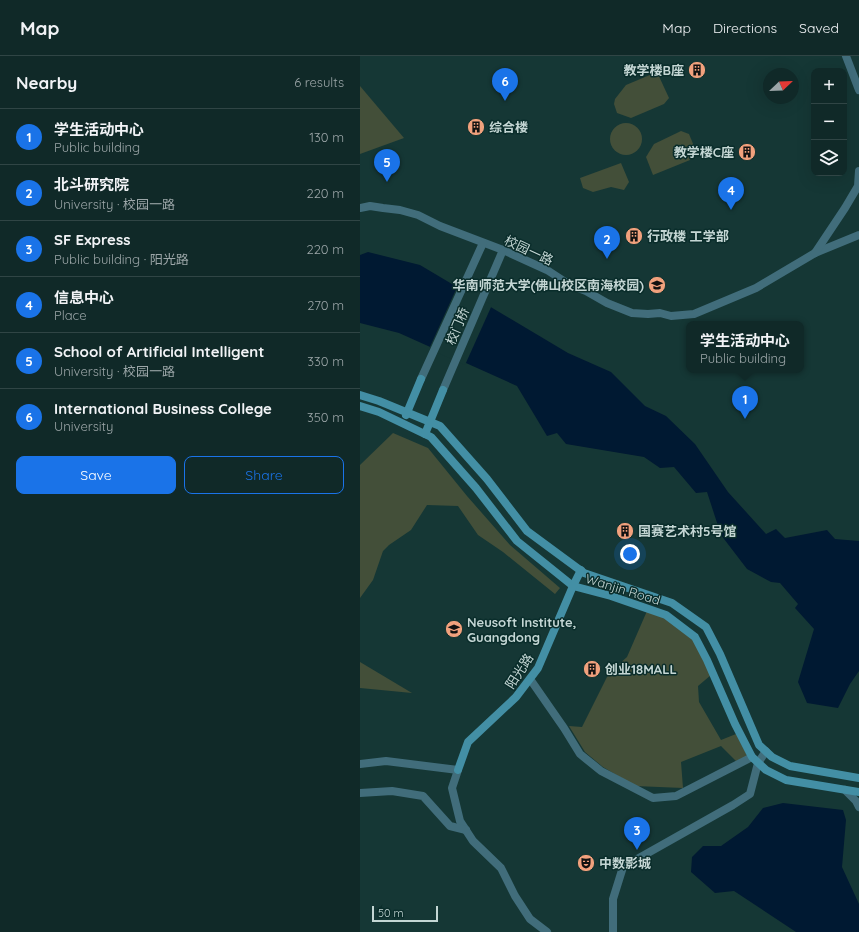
<!DOCTYPE html>
<html lang="en">
<head>
<meta charset="utf-8">
<style>
	body { margin:0; font-family:Quicksand,"Noto Sans SC",sans-serif; background:#1e3534; color:#f1f3f6 }
	.controls { position:absolute; right:12px; top:12px; display:grid; overflow:hidden; border-radius:8px; box-shadow:0 4px 16px #0002 }
	.controls button { width:36px; height:36px; display:grid; place-items:center; padding:0; border:0; border-bottom:1px solid #304545; background:#102928; color:#f1f3f6; font:20px sans-serif }
	.compass { position:absolute; left:403px; top:12px; width:36px; height:36px; border-radius:50%; background:#102928; box-shadow:0 4px 16px #0002; rotate:67deg }
	.scale { position:absolute; left:12px; bottom:10px; width:66px; box-sizing:border-box; padding-left:4px; border:2px solid #c4d6d4; border-top:0; font-size:11px; line-height:14px; white-space:nowrap; color:#c4d6d4; -webkit-text-stroke:3px #0a2d2b; paint-order:stroke }
	.you { position:absolute; left:270px; top:498px; width:14px; height:14px; margin:-10px; border:3px solid #fff; border-radius:50%; background:#1a73e8; box-shadow:0 0 0 6px #1a73e833 }
	.badge { display:grid; place-items:center; width:26px; height:26px; border-radius:50%; background:#1a73e8; color:#fff; font-size:13px; font-weight:700 }
	.pin { position:absolute; translate:-50% -33px; filter:drop-shadow(0 1px 2px #0008) }
	.pin::after { content:''; position:absolute; top:21px; width:14px; height:12px; background:inherit; clip-path:polygon(0 0,100% 0,50% 100%) }
	.popup { position:absolute; left:326px; top:265px; width:118px; height:52px; box-sizing:border-box; display:grid; place-content:center; border-radius:8px; background:#102928; filter:drop-shadow(0 1px 3px #0005); font-size:13px; white-space:nowrap; color:#9ca6a8 }
	.popup b { font-size:15px; color:#f1f3f6 }
	.popup::after { content:''; position:absolute; left:50%; top:100%; margin-left:-8px; border:8px solid transparent; border-top-color:#102928 }
	.list { margin:0; padding:0; list-style:none }
	h2 { display:flex; justify-content:space-between; align-items:center; height:52px; margin:0; padding:0 16px; font-size:17px }
	h2 small { font-size:13px; font-weight:400; color:#9ca6a8 }
	.list li { display:grid; grid-template-columns:26px 1fr auto; gap:12px; align-items:center; box-sizing:border-box; height:56px; padding:0 16px; border-top:1px solid #304545 }
	.list b { display:block; font-size:15px; white-space:nowrap }
	.list p { margin:0; font-size:13px; white-space:nowrap; color:#9ca6a8 }
	.list em { font-size:13px; font-style:normal; color:#9ca6a8 }
	.actions { display:flex; gap:8px; padding:12px 16px }
	.actions a { flex:1; padding:9px 0; border:1px solid #1a73e8; border-radius:8px; text-align:center; font-size:14px; color:#1a73e8 }
	.actions .main { background:#1a73e8; color:#fff }
	.icon { flex:none; width:22px; height:22px; fill:none; stroke:currentColor; stroke-width:2; stroke-linecap:round; stroke-linejoin:round }
	.map { position:relative; flex:none; width:499px; height:876px; overflow:hidden }
	header { display:flex; align-items:center; gap:24px; box-sizing:border-box; height:56px; padding:0 20px; background:#102928; border-bottom:1px solid #304545 }
	header strong { font-size:19px }
	nav { display:flex; gap:22px; margin-inline-start:auto; font-size:14px }
	main { display:flex }
	aside { flex:1; background:#102928 }
	.map>svg:first-child { display:block }
	.green { fill:#434f39 }
	.water { fill:#001932 }
	.pier { fill:#153735 }
	.lines { fill:none; stroke-linecap:round; stroke-linejoin:round }
	.street { stroke:#416d7b; stroke-width:8 }
	.secondary { stroke:#438fa5; stroke-width:8 }
	.labels { text-anchor:middle; dominant-baseline:central; stroke-width:3; stroke-linejoin:round; paint-order:stroke }
	.poi-label { font-size:13px; font-weight:bold; fill:#c4d6d4; stroke:#0a2d2b; text-anchor:start }
	.street-label { font-size:13px; fill:#c4d6d4; stroke:#0a2d2b }
</style>
</head>
<body>
<header>
<strong>Map</strong>
<nav><a>Map</a><a>Directions</a><a>Saved</a></nav>
</header>
<main>
<aside>
<h2>Nearby<small>6 results</small></h2>
<ul class="list">
<li><span class="badge">1</span><div><b>学生活动中心</b><p>Public building</p></div><em>130 m</em></li>
<li><span class="badge">2</span><div><b>北斗研究院</b><p>University · 校园一路</p></div><em>220 m</em></li>
<li><span class="badge">3</span><div><b>SF Express</b><p>Public building · 阳光路</p></div><em>220 m</em></li>
<li><span class="badge">4</span><div><b>信息中心</b><p>Place</p></div><em>270 m</em></li>
<li><span class="badge">5</span><div><b>School of Artificial Intelligent</b><p>University · 校园一路</p></div><em>330 m</em></li>
<li><span class="badge">6</span><div><b>International Business College</b><p>University</p></div><em>350 m</em></li>
</ul>
<div class="actions"><a class="main">Save</a><a>Share</a></div>
</aside>
<div class="map">
<svg width="499" height="876" viewBox="0 0 499 876">
	<rect width="100%" height="100%" fill="#153735"/>
	<g class="green">
		<path d="M 297,16 L 309,42 L 304,48 L 271,62 L 257,57 L 254,48 L 255,43 L 266,29 Z"/>
		<path d="M 0,30 L 44,82 L 0,98 Z"/>
		<circle cx="266" cy="83" r="16"/>
		<path d="M 321,75 L 329,78 L 336,95 L 330,104 L 293,119 L 286,101 L 294,88 Z"/>
		<path d="M 261,107 L 269,126 L 264,134 L 251,131 L 233,136 L 223,132 L 220,122 Z"/>
		<path d="M 33,377 L 68,392 L 107,440 L 150,489 L 200,532 L 195,538 L 143,496 L 118,479 L 98,450 L 67,449 L 51,474 L 29,489 L 23,495 L 13,524 L 0,542 L 0,409 Z"/>
		<path d="M 287,555 L 304,561 L 333,583 L 351,619 L 338,630 L 339,646 L 361,684 L 376,678 L 388,701 L 376,705 L 361,690 L 321,706 L 323,732 L 275,730 L 243,711 L 225,696 L 209,670 L 222,671 L 249,617 L 267,601 Z"/>
		<path d="M 0,606 L 52,637 L 0,632 Z"/>
	</g>
	<g class="water">
		<path d="M 8,196 L 60,209 L 208,297 L 251,316 L 285,350 L 306,360 L 335,388 L 368,436 L 406,478 L 416,473 L 425,482 L 467,474 L 475,483 L 499,485 L 499,615 L 490,628 L 478,652 L 447,647 L 438,626 L 454,573 L 435,552 L 438,548 L 420,527 L 411,526 L 387,513 L 361,479 L 347,436 L 336,437 L 314,411 L 300,412 L 284,401 L 206,388 L 197,377 L 187,380 L 157,330 L 39,277 L 0,267 L 0,199 Z"/>
		<path d="M 423,747 L 483,754 L 486,764 L 482,811 L 499,848 L 499,876 L 436,876 L 374,835 L 355,837 L 331,816 L 332,801 L 343,790 L 361,790 L 388,771 L 403,752 Z"/>
	</g>
	<path class="pier" d="M 98,229 L 132,249 L 105,309 L 69,293 Z"/>
	<g class="lines">
		<g class="street">
			<path d="M 486,0 L 499,34"/>
			<path d="M 0,152 L 10,150 L 23,152 L 40,154 L 58,159 L 80,170 L 143,194 L 187,214 L 210,229 L 226,235 L 247,247 L 272,257 L 288,258 L 300,257 L 311,260 L 334,258 L 396,232 L 455,197 L 499,179"/>
			<path d="M 455,197 L 485,152 L 498,130 L 499,115"/>
			<path d="M 61,323 L 123,187"/>
			<path d="M 83,334 L 143,194"/>
			<path d="M 170,623 L 204,672 L 220,698 L 241,715 L 293,742 L 316,740 L 392,701"/>
			<path d="M 0,708 L 26,705 L 98,714 L 92,732 L 100,765 L 113,785 L 141,812 L 155,840 L 170,863 L 187,876"/>
			<path d="M 485,734 L 496,745 L 499,751"/>
			<path d="M 0,737 L 32,735 L 63,740 L 90,770 L 106,774"/>
			<path d="M 253,876 L 253,843 L 263,811 L 373,749 L 390,738 L 398,707 L 406,695"/>
		</g>
		<g class="secondary">
			<path d="M 0,339 L 19,345 L 80,370 L 127,423 L 167,475 L 224,517 L 312,547 L 346,571 L 360,598 L 399,689 L 412,701 L 430,710 L 499,722"/>
			<path d="M 0,350 L 19,356 L 71,381 L 116,432 L 157,485 L 213,530 L 251,540 L 306,559 L 335,581 L 347,604 L 375,668 L 392,701 L 406,714 L 426,724 L 499,736"/>
			<path d="M 46,359 L 61,323"/>
			<path d="M 65,378 L 83,334"/>
			<path d="M 98,714 L 108,686 L 156,641 L 178,612 L 213,530 L 221,514"/>
		</g>
	</g>
	<defs>
		<symbol id="building-disc" viewBox="-11 -11 22 22"><circle r="9.5" fill="#f1a17d" stroke="#0a2d2b"/><path d="M-4-6H4V6H1V3H-1V6H-4ZM-2.5-4.3h1.7v1.8h-1.7ZM.8-4.3h1.7v1.8H.8ZM-2.5-1h1.7V.8h-1.7ZM.8-1h1.7V.8H.8Z" fill="#111"/></symbol>
		<symbol id="university-disc" viewBox="-11 -11 22 22"><circle r="9.5" fill="#f1a17d" stroke="#0a2d2b"/><path d="M0-5L7-2L0 1L-7-2ZM-4 1L0 2.5L4 1V4Q0 6-4 4Z" fill="#111"/></symbol>
		<symbol id="theatre-disc" viewBox="-11 -11 22 22"><circle r="9.5" fill="#f1a17d" stroke="#0a2d2b"/><path d="M-5-5.5Q0-4 5-5.5V0Q5 5 0 6Q-5 5-5 0ZM-3.3-2.5H-1v1.5H-3.3ZM1-2.5H3.3v1.5H1ZM-2.8 1Q0 5.5 2.8 1Z" fill="#111"/></symbol>
	</defs>
	<g fill-rule="evenodd">
		<use href="#building-disc" x="327" y="4" width="20" height="20"/>
		<use href="#building-disc" x="106" y="61" width="20" height="20"/>
		<use href="#building-disc" x="377" y="86" width="20" height="20"/>
		<use href="#building-disc" x="264" y="170" width="20" height="20"/>
		<use href="#university-disc" x="287" y="219" width="20" height="20"/>
		<use href="#building-disc" x="255" y="465" width="20" height="20"/>
		<use href="#university-disc" x="84" y="563" width="20" height="20"/>
		<use href="#building-disc" x="222" y="603" width="20" height="20"/>
		<use href="#theatre-disc" x="216" y="797" width="20" height="20"/>
	</g>
	<g class="labels">
		<g class="poi-label">
			<text x="324" y="14" text-anchor="end">教学楼B座</text>
			<text x="129" y="71">综合楼</text>
			<text x="374" y="96" text-anchor="end">教学楼C座</text>
			<text x="287" y="180">行政楼 工学部</text>
			<text x="284" y="229" text-anchor="end">华南师范大学(佛山校区南海校园)</text>
			<text x="278" y="475">国赛艺术村5号馆</text>
			<text x="107" y="566">Neusoft Institute,<tspan x="107" dy="15">Guangdong</tspan></text>
			<text x="245" y="613">创业18MALL</text>
			<text x="239" y="807">中数影城</text>
		</g>
		<g class="street-label">
			<text transform="translate(169 194) rotate(25)">校园一路</text>
			<text transform="translate(97 270) rotate(-67)">校门桥</text>
			<text transform="translate(263 533) rotate(17)">Wanjin Road</text>
			<text transform="translate(159 615) rotate(-57)">阳光路</text>
		</g>
	</g>
</svg>
<div class="controls">
<button>+</button>
<button>−</button>
<button><svg class="icon" aria-label="layers" viewBox="0 0 24 24"><path d="M12 4l9 5-9 5-9-5zM3 14l9 5 9-5"/></svg></button>
</div>
<svg class="compass" viewBox="-18 -18 36 36"><path d="M0-13l5 13h-10z" fill="#e53935"/><path d="M0 13l5-13h-10z" fill="#9ca6a8"/></svg>
<div class="scale">50 m</div>
<div class="you"></div>
<div class="pin badge" style="left:385px;top:363px">1</div>
<div class="popup"><b>学生活动中心</b>Public building</div>
<div class="pin badge" style="left:247px;top:203px">2</div>
<div class="pin badge" style="left:277px;top:794px">3</div>
<div class="pin badge" style="left:371px;top:154px">4</div>
<div class="pin badge" style="left:27px;top:126px">5</div>
<div class="pin badge" style="left:145px;top:45px">6</div>
</div>
</main>
</body>
</html>
